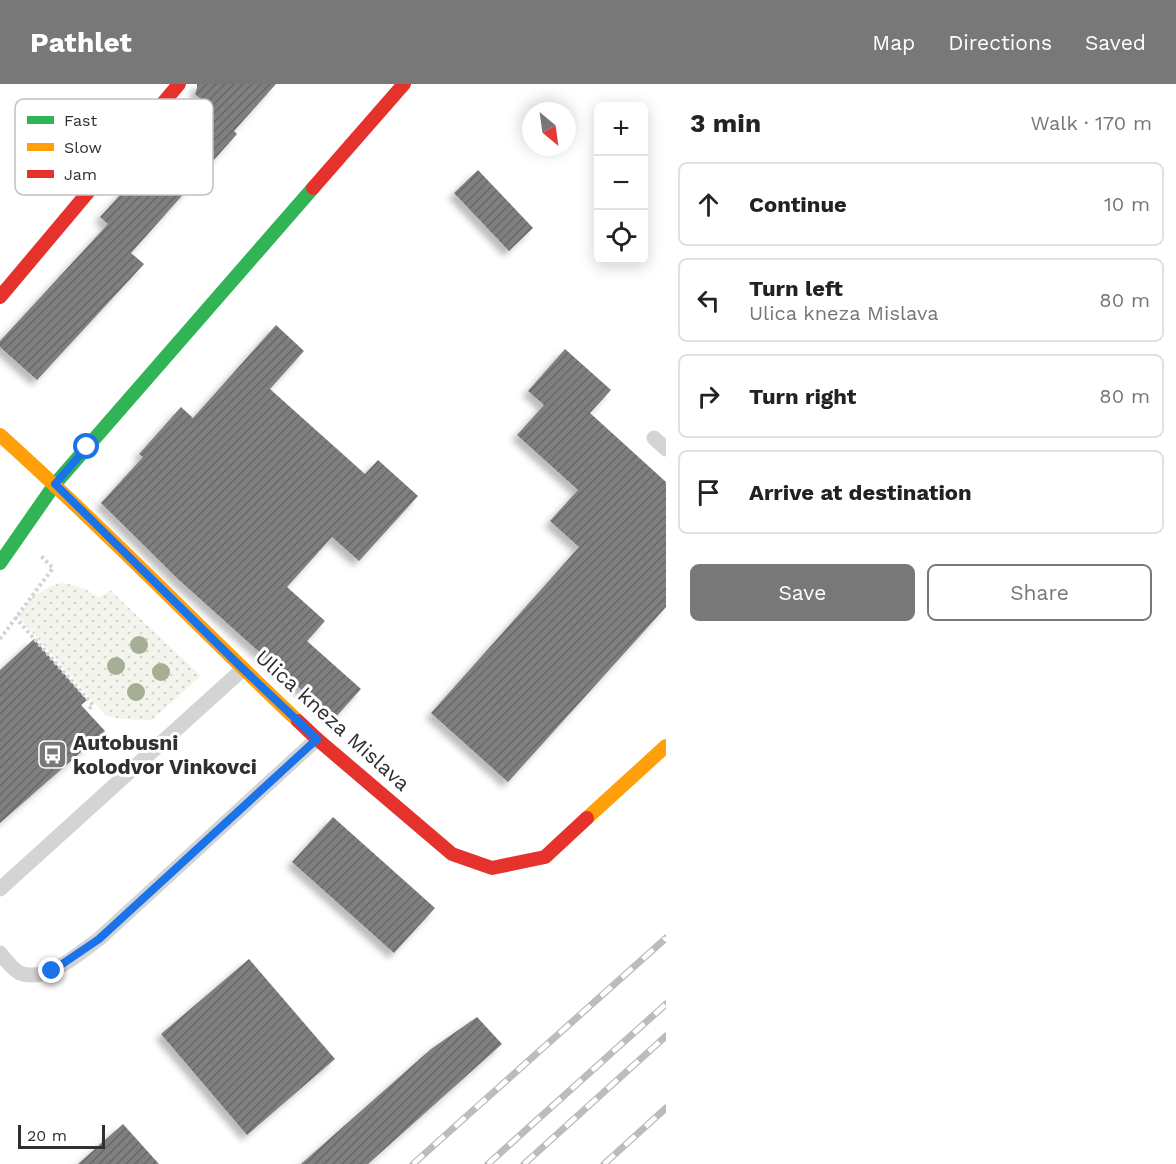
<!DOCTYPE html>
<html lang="en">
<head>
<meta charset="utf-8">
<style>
	body { margin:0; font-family:"Work Sans",sans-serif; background:#f2f2f2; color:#222 }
	.controls { position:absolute; right:18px; top:18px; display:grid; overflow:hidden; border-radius:9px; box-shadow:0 3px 15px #0003 }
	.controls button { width:54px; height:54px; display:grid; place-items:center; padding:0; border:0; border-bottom:2px solid #e0e0e0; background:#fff; color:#222; font:30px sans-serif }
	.compass { position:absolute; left:522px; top:18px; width:54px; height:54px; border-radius:50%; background:#fff; box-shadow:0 3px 15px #0003; rotate:151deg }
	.scale { position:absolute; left:18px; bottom:15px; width:87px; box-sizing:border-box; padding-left:6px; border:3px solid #303030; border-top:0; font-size:16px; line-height:21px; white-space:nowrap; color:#303030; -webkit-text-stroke:4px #fff; paint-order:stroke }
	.stop { position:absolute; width:18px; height:18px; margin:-14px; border:4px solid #1a73e8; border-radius:50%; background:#fff }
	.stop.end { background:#1a73e8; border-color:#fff; box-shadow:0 2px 6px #0008 }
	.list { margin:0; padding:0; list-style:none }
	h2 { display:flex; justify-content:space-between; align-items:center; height:78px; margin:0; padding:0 24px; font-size:26px }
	h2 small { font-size:20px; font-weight:400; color:#767676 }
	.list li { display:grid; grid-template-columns:39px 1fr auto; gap:18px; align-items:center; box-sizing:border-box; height:84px; margin:0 12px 12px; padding:0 12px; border:2px solid #e0e0e0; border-radius:9px }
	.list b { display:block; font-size:22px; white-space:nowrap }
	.list p { margin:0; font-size:20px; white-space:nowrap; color:#767676 }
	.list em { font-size:20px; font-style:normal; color:#767676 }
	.actions { display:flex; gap:12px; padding:18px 24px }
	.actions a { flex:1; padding:14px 0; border:2px solid #787878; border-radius:9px; text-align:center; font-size:21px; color:#787878 }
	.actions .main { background:#787878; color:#fff }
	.icon { flex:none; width:33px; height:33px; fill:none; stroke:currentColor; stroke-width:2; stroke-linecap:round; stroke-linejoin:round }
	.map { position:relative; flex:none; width:666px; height:1080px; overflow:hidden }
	header { display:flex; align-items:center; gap:36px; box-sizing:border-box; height:84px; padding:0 30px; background:#787878; color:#fff }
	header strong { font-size:28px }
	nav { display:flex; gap:33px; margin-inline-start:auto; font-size:21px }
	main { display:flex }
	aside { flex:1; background:#fff }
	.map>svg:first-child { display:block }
	.grass { fill:url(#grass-dots) }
	.building { fill:url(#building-hatch); filter:url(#shadow) }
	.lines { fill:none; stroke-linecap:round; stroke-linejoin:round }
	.path { stroke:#d4d4d4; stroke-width:4; stroke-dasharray:3 3; stroke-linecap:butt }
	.lane { stroke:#d4d4d4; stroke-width:15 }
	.fast { stroke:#30b455; stroke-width:14 }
	.slow { stroke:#ff9f0a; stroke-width:14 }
	.jam { stroke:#e5322d; stroke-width:14 }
	.rail-casing { stroke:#bcbcbc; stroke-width:7 }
	.rail { stroke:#fff; stroke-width:4.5; stroke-dasharray:14; stroke-linecap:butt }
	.tree { fill:#a6ae95 }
	.route { stroke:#1a73e8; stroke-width:8 }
	.labels { text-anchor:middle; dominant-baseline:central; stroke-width:6; stroke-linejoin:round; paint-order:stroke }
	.street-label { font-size:21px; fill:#303030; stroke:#fff }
	.poi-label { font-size:21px; font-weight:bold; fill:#303030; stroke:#fff; text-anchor:start }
	.key { fill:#fff; stroke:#c1c1c1; stroke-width:1.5 }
	.key-label { font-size:16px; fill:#303030 }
</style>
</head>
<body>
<header>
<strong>Pathlet</strong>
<nav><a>Map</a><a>Directions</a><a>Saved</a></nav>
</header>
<main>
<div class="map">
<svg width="666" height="1080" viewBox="0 0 666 1080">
	<defs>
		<pattern id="grass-dots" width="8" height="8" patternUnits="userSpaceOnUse" patternTransform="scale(1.5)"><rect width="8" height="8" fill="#f3f5ed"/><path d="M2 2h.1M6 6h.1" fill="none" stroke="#d1d2cc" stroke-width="1.8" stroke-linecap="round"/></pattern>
		<pattern id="building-hatch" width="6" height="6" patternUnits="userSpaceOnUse" patternTransform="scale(1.5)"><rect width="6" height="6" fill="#7f7f7f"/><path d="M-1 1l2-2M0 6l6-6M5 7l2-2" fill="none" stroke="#686868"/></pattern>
		<filter id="shadow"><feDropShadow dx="-5.5" dy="5.5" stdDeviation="3" flood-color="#0004"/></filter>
	</defs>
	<rect width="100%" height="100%" fill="#fff"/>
	<path class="grass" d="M 62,499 C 76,501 88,505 99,514 L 110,506 L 201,592 L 152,636 L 122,635 L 106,632 L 18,532 L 33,512 L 54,501 Z"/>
	<g class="building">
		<path d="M 197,0 L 276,0 L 234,47 L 237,50 L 131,169 L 144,180 L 37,296 L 0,263 L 0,257 L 108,140 L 100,133 L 204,18 L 195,10 L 197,4 Z"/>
		<path d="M 478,86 L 533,144 L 509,167 L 454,109 Z"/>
		<path d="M 276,241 L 304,267 L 270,305 L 365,390 L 378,376 L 418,412 L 359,477 L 332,453 L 287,503 L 325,537 L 307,557 L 361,605 L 334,635 L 179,496 L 101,419 L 143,373 L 139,370 L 181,323 L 193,334 Z"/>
		<path d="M 565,265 L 611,306 L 590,329 L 666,398 L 666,523 L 508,698 L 431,629 L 579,463 L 550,437 L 578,406 L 517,351 L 544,321 L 528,307 Z"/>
		<path d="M 34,555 L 87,616 L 81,621 L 105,647 L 0,739 L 0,586 Z"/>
		<path d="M 333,733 L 435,824 L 394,869 L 292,778 Z"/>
		<path d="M 249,875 L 335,975 L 247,1051 L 161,950 Z"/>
		<path d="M 477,933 L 502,960 L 368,1080 L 301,1080 L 431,965 Z"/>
		<path d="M 123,1040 L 159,1080 L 78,1080 Z"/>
	</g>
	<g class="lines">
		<g class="path">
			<path d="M 15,533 L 93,621 L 87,627"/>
			<path d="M 0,555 L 53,484 L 41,472"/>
		</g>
		<g class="lane">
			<path d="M 654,354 L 666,365"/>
			<path d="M 0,805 L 243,585"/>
			<path d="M 0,869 C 5,875 13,886 20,889 C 47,899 78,870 99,855 L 317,655"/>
		</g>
		<path class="fast" d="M 0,479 L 55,400 L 313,104"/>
		<g class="slow">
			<path d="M 0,351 C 103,443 198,543 298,637"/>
			<path d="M 587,734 L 666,662"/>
		</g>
		<g class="jam">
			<path d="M 313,104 L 404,0"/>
			<path d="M 0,213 L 179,0"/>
			<path d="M 298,637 L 317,655 L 452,770 L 492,784 L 545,773 L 587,734"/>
		</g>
		<defs>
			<g id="rail">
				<path d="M 413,1080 L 666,854"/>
				<path d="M 488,1080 L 666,920"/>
				<path d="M 524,1080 L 666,952"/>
				<path d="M 604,1080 L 666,1024"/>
			</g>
		</defs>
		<use href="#rail" class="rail-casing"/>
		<use href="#rail" class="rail"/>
	</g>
	<g class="tree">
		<circle cx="139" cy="561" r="9"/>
		<circle cx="116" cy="582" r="9"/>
		<circle cx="161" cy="588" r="9"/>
		<circle cx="136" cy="608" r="9"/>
	</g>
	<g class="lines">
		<path class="route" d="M 52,887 L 99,855 L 317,655 L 243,585 L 55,400 L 87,363"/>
	</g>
	<defs>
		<symbol id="bus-square" viewBox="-11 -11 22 22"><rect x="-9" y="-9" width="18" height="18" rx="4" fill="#787878" stroke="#fff"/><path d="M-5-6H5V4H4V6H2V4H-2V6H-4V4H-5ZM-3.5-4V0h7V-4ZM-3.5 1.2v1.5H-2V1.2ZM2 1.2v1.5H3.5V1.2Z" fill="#fff"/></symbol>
	</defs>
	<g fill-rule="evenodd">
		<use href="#bus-square" x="36" y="654" width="33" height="33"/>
	</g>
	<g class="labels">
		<g class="street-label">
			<text transform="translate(333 636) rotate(42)">Ulica kneza Mislava</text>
		</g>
		<g class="poi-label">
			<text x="73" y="658">Autobusni<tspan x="73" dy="24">kolodvor Vinkovci</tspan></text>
		</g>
	</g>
	<rect x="15" y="15" width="198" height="96" rx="9" class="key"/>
	<rect x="27" y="32" width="27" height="8" fill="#30b455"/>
	<rect x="27" y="59" width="27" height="8" fill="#ff9f0a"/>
	<rect x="27" y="86" width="27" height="8" fill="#e5322d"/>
	<g class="key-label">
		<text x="64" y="42">Fast</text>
		<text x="64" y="69">Slow</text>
		<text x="64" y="96">Jam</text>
	</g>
</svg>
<div class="controls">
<button>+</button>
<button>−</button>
<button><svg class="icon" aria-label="locate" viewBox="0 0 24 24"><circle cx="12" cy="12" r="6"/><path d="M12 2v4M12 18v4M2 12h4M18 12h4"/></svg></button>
</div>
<svg class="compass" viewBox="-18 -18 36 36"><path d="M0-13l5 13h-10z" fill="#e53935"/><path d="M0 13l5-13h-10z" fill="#767676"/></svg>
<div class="scale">20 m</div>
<div class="stop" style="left:87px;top:363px"></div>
<div class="stop end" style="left:52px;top:887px"></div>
</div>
<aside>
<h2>3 min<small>Walk · 170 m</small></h2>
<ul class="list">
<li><svg class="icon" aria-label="ahead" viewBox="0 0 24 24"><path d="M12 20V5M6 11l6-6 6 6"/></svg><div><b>Continue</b></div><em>10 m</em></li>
<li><svg class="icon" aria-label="left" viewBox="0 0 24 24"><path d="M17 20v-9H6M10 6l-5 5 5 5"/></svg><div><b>Turn left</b><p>Ulica kneza Mislava</p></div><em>80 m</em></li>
<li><svg class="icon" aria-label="right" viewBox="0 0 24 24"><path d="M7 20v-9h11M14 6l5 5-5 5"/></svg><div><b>Turn right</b></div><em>80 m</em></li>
<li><svg class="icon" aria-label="arrive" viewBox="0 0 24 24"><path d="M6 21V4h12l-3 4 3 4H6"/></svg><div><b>Arrive at destination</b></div></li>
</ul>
<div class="actions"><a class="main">Save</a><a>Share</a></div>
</aside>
</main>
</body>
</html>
